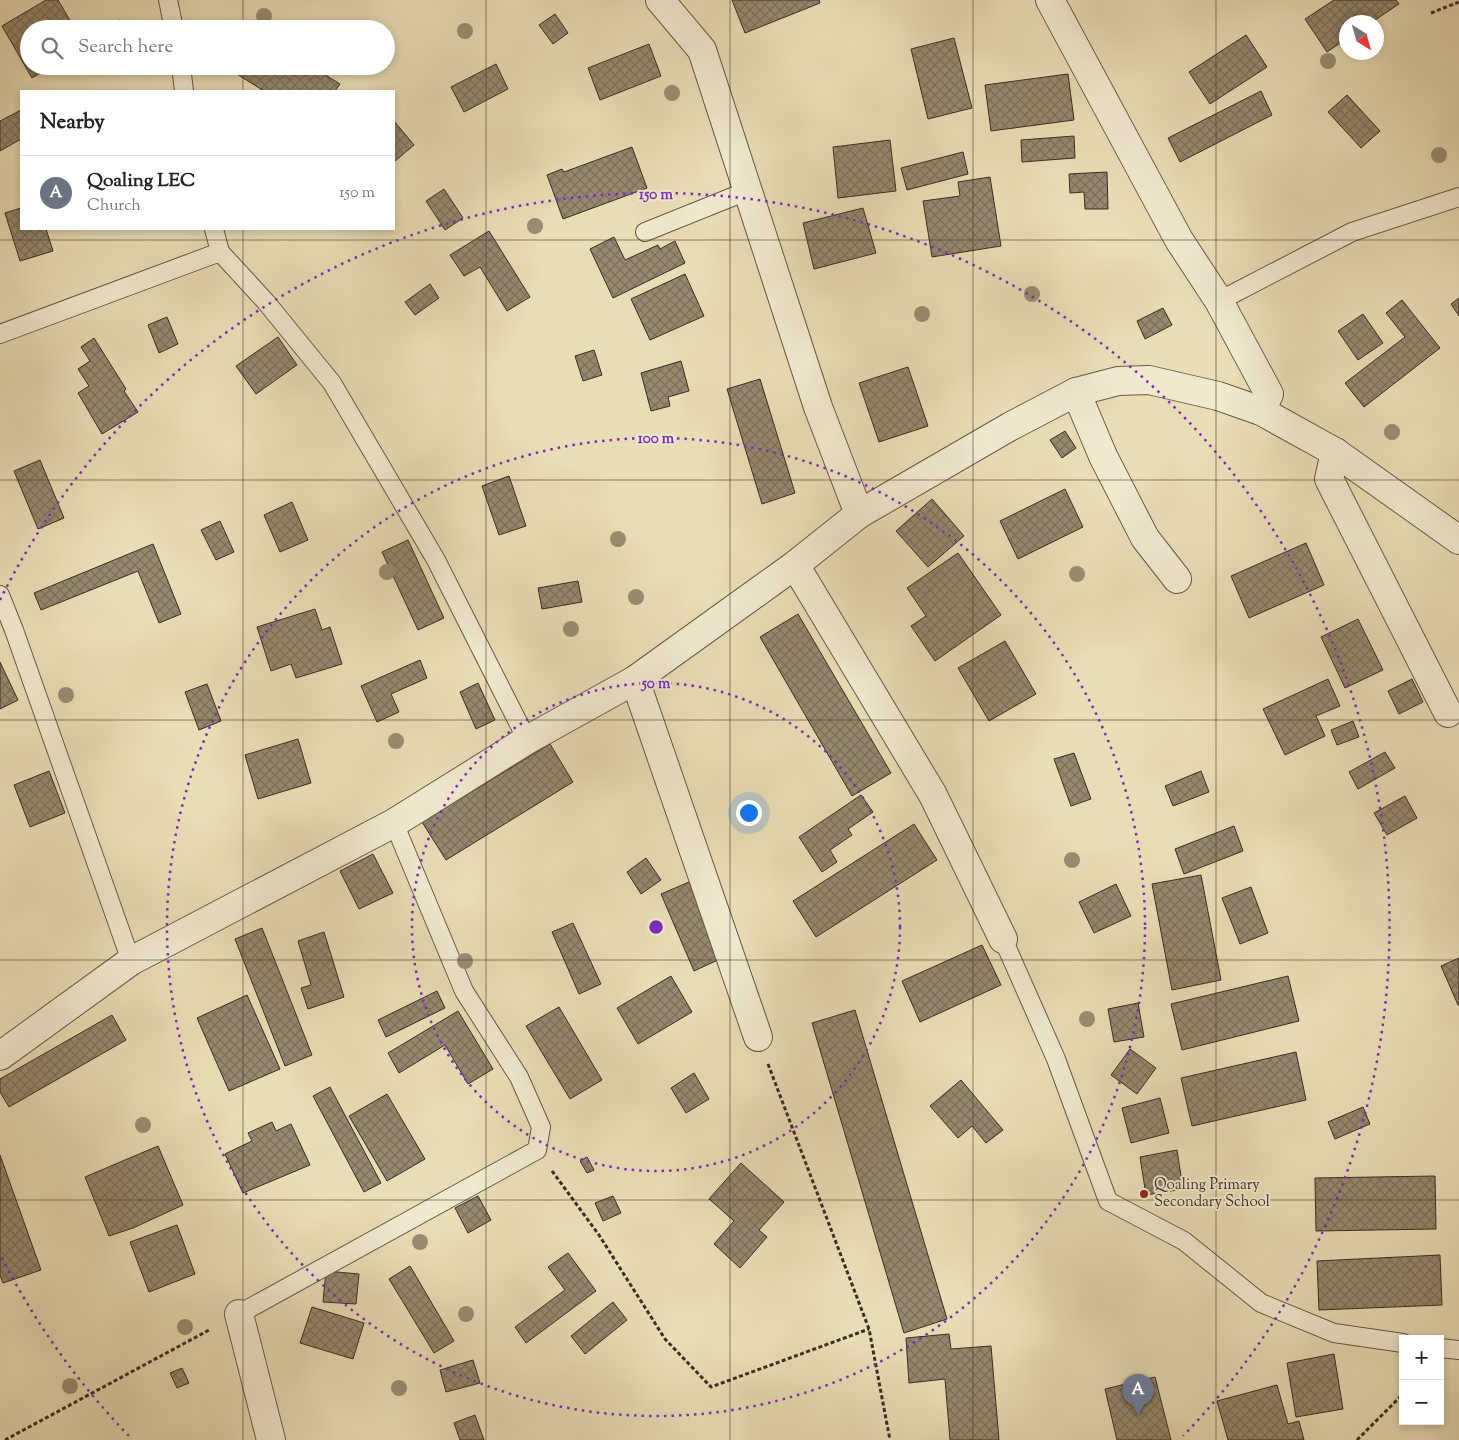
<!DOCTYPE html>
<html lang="en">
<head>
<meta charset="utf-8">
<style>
	body { margin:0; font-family:"Sorts Mill Goudy",serif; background:#f2f2f2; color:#222 }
	.controls { position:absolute; right:15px; bottom:15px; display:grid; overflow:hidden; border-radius:0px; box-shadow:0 2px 8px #0003 }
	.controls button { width:45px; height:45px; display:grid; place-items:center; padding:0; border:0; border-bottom:1px solid #e0e0e0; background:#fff; color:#222; font:25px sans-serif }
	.compass { position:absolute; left:1339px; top:15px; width:45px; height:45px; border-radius:50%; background:#fff; box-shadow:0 2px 8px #0003; rotate:143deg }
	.you { position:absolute; left:748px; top:812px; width:18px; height:18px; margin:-12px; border:4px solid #fff; border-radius:50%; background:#1a73e8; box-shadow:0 0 0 8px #1a73e833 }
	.badge { display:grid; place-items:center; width:32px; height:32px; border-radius:50%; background:#db2777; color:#fff; font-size:16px; font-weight:700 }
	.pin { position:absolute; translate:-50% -41px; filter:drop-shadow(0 1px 2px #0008) }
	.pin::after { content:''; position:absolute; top:26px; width:18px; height:15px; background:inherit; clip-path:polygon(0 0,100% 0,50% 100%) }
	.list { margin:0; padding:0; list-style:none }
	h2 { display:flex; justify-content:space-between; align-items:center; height:65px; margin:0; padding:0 20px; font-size:21px }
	h2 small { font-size:16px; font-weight:400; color:#767676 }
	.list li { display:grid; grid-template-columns:32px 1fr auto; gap:15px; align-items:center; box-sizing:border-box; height:75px; padding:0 20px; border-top:1px solid #e0e0e0 }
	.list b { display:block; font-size:19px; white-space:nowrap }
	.list p { margin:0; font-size:16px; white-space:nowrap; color:#767676 }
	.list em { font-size:16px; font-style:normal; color:#767676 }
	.icon { flex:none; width:28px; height:28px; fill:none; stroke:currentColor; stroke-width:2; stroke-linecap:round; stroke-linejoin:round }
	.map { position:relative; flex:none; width:1459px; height:1440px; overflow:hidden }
	.search { position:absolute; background:#fff; box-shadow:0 2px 8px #0003; left:20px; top:20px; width:375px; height:55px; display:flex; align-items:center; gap:12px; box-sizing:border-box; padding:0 18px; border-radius:28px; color:#767676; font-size:19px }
	.panel { position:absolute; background:#fff; box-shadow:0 2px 8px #0003; left:20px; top:90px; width:375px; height:140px; border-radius:0px }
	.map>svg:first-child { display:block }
	.building { fill:url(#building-cross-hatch); stroke:#392e23 }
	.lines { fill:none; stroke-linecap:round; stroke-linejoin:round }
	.service-casing { stroke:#655a48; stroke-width:20 }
	.minor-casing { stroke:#655a48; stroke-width:30 }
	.path { stroke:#392e23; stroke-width:3; stroke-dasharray:4 2.5; stroke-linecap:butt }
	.service { stroke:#f1e9cf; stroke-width:18 }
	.minor { stroke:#f1e9cf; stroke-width:28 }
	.tree { fill:#988d72 }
	.grid { fill:none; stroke:#392e23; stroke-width:1; stroke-opacity:0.55 }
	.ring { fill:none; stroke:#7b2cbf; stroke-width:2.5; stroke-dasharray:2.5 5 }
	.poi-dot { fill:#8f2418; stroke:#f1e9cf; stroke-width:2 }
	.labels { text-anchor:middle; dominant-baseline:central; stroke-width:4; stroke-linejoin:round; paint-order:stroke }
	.poi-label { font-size:15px; fill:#392e23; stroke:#f1e9cf; text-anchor:start }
	.centre { fill:#7b2cbf; stroke:#f1e9cf; stroke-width:2.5 }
	.ring-label { font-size:15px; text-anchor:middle; font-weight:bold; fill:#7b2cbf; stroke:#f1e9cf; stroke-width:4; stroke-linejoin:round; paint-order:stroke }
</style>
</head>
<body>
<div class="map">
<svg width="1459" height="1440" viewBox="0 0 1459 1440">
	<defs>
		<pattern id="building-cross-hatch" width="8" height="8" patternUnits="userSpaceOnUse" patternTransform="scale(1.25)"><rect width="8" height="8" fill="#95896f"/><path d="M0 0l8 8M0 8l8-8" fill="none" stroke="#7b705b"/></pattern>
	</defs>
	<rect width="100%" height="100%" fill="#e9ddb5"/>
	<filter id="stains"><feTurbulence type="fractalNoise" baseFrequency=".004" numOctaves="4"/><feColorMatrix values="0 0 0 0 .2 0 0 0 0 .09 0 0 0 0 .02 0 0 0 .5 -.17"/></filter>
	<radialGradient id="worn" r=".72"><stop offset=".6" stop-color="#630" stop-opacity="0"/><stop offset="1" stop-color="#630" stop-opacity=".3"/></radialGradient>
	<g class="building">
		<path d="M 46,0 L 58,0 L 75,29 L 29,29 L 29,66 L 52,66 L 32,78 L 2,26 Z"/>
		<path d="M 732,0 L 819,0 L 820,3 L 745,33 Z"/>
		<path d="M 1334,0 L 1396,0 L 1399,4 L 1372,22 L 1346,22 L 1346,39 L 1327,52 L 1305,19 Z"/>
		<path d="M 555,14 L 568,33 L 553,44 L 539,25 Z"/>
		<path d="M 120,20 L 123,29 L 103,29 L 102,26 Z"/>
		<path d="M 1246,35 L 1267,67 L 1210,104 L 1189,72 Z"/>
		<path d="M 954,38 L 972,108 L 928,119 L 911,49 Z"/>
		<path d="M 649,44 L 661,76 L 600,100 L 588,68 Z"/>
		<path d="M 496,64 L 508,89 L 464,112 L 451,87 Z"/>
		<path d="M 224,66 L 311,66 L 340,84 L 335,91 L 264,91 Z"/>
		<path d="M 1068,74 L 1074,120 L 991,131 L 985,85 Z"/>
		<path d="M 1261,91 L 1272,115 L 1180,162 L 1168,138 Z"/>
		<path d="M 1347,95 L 1380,131 L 1361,148 L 1328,112 Z"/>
		<path d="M 21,110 L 21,139 L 0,151 L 0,121 Z"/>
		<path d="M 394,121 L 414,145 L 395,161 L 394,160 Z"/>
		<path d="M 1074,136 L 1075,158 L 1022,162 L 1021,140 Z"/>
		<path d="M 890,140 L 896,191 L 838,198 L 833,147 Z"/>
		<path d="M 632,147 L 647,188 L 563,219 L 547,175 L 562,169 L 564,172 Z"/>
		<path d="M 963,152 L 968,174 L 907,190 L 901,168 Z"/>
		<path d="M 1107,172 L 1108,209 L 1085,209 L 1084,192 L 1070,193 L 1069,174 Z"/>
		<path d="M 990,177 L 1001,246 L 932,257 L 923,201 L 960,196 L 958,182 Z"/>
		<path d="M 444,189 L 463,218 L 445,230 L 426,201 Z"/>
		<path d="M 21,208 L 21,229 L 46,229 L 53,251 L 20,261 L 5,213 Z"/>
		<path d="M 863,208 L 876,253 L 814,269 L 803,223 Z"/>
		<path d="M 489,231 L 530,297 L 507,311 L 480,267 L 464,276 L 450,255 Z"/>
		<path d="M 614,237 L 625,260 L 658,245 L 660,249 L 675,241 L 685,263 L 613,298 L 590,249 Z"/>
		<path d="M 685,274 L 704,316 L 650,340 L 631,299 Z"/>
		<path d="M 430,284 L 439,298 L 415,315 L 405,302 Z"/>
		<path d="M 1459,298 L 1459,316 L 1451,304 Z"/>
		<path d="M 1402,300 L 1440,348 L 1364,407 L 1345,383 L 1405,337 L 1386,313 Z"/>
		<path d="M 1163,308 L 1172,325 L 1145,339 L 1137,321 Z"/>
		<path d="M 1363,314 L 1383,343 L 1358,360 L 1338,331 Z"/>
		<path d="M 167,317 L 178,344 L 159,353 L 148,325 Z"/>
		<path d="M 278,337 L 297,365 L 256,394 L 236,366 Z"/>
		<path d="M 94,338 L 126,389 L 124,391 L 138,412 L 102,434 L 78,393 L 89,386 L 78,369 L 90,361 L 81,347 Z"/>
		<path d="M 594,350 L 602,375 L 583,381 L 575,356 Z"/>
		<path d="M 681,361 L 689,391 L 668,397 L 670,406 L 651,411 L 641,373 Z"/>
		<path d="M 908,367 L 928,426 L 879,442 L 859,383 Z"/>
		<path d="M 760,379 L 795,493 L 762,504 L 727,389 Z"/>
		<path d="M 1065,431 L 1076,448 L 1062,458 L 1050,440 Z"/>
		<path d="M 40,460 L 64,518 L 38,529 L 14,471 Z"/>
		<path d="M 509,476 L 526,526 L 499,535 L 482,486 Z"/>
		<path d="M 1065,489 L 1083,527 L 1018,559 L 1000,521 Z"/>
		<path d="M 932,499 L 964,536 L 928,567 L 896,531 Z"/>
		<path d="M 292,502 L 308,540 L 280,552 L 264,515 Z"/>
		<path d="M 220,521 L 234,552 L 216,560 L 201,530 Z"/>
		<path d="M 408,540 L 444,618 L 418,630 L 382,552 Z"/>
		<path d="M 1306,543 L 1324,585 L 1249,618 L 1231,576 Z"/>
		<path d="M 153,544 L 181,614 L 159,623 L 138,571 L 41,610 L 34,593 Z"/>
		<path d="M 958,553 L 1001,615 L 935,661 L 911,626 L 926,616 L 907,588 Z"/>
		<path d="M 578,581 L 582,602 L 542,609 L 538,588 Z"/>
		<path d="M 315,609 L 322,630 L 330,627 L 342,664 L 296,678 L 291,664 L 271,671 L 257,627 Z"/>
		<path d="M 798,614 L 891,773 L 852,796 L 760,637 Z"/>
		<path d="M 1358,619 L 1383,670 L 1345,688 L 1321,637 Z"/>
		<path d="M 1005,641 L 1036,694 L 989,721 L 958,668 Z"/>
		<path d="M 420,660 L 427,678 L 391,694 L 399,712 L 377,722 L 361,686 Z"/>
		<path d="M 0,662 L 18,700 L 0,709 Z"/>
		<path d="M 1328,679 L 1340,706 L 1316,716 L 1325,736 L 1285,755 L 1263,709 Z"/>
		<path d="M 1412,679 L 1423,702 L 1399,714 L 1388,691 Z"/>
		<path d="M 478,683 L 495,720 L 476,729 L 460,692 Z"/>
		<path d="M 207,684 L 221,721 L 199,730 L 185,692 Z"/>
		<path d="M 1353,721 L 1359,737 L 1337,745 L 1331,730 Z"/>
		<path d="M 298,739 L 311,783 L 258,799 L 245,755 Z"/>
		<path d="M 550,744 L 573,782 L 446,860 L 422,822 Z"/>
		<path d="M 1385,752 L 1395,768 L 1358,789 L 1349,772 Z"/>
		<path d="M 1074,753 L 1091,799 L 1071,806 L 1054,759 Z"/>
		<path d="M 49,771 L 65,813 L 30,827 L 14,785 Z"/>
		<path d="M 1201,771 L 1209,792 L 1173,806 L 1165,786 Z"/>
		<path d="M 861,795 L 873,812 L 848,829 L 852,835 L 830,850 L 837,862 L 822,872 L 799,837 Z"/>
		<path d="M 1405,796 L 1417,818 L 1387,835 L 1374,813 Z"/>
		<path d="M 914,824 L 937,860 L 816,937 L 793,901 Z"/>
		<path d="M 1234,826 L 1243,851 L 1184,874 L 1175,849 Z"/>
		<path d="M 373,854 L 393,893 L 359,909 L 340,871 Z"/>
		<path d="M 646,858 L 661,880 L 641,894 L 627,872 Z"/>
		<path d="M 1201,875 L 1221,980 L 1172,990 L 1152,884 Z"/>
		<path d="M 689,882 L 722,958 L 694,971 L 661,894 Z"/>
		<path d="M 1116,884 L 1131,916 L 1094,933 L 1079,902 Z"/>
		<path d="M 1251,887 L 1268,933 L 1240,944 L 1222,898 Z"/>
		<path d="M 573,923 L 601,984 L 579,994 L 552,932 Z"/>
		<path d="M 262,928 L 312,1055 L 285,1066 L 235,939 Z"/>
		<path d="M 324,932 L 344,997 L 308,1009 L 301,988 L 311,985 L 298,941 Z"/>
		<path d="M 982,945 L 1001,985 L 920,1022 L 902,981 Z"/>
		<path d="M 1459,958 L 1459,1005 L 1458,1005 L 1441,966 Z"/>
		<path d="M 671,976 L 692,1012 L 638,1044 L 617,1008 Z"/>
		<path d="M 1288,976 L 1299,1021 L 1182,1050 L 1171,1004 Z"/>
		<path d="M 437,991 L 445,1008 L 386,1037 L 378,1020 Z"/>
		<path d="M 247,995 L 280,1069 L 229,1091 L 197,1018 Z"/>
		<path d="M 1138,1003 L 1144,1037 L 1114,1042 L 1108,1009 Z"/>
		<path d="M 559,1007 L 602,1080 L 570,1099 L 526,1026 Z"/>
		<path d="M 855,1010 L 947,1319 L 904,1333 L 812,1023 Z"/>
		<path d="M 458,1011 L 493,1069 L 468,1084 L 445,1045 L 399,1073 L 388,1053 Z"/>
		<path d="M 112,1015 L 126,1040 L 9,1107 L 0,1092 L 0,1079 Z"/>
		<path d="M 1130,1049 L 1156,1068 L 1137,1094 L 1111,1075 Z"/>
		<path d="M 1296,1052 L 1306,1100 L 1192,1126 L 1181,1078 Z"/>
		<path d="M 694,1073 L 709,1099 L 686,1113 L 671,1088 Z"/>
		<path d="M 961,1080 L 1003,1130 L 986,1143 L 972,1126 L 958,1138 L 930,1106 Z"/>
		<path d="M 330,1087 L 381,1183 L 364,1192 L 313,1096 Z"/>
		<path d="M 387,1094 L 425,1159 L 387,1181 L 349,1116 Z"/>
		<path d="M 1160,1098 L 1169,1133 L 1131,1143 L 1122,1108 Z"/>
		<path d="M 1363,1107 L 1370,1124 L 1335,1139 L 1328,1122 Z"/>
		<path d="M 272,1122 L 276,1131 L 291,1124 L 310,1165 L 243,1193 L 225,1154 L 252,1141 L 248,1133 Z"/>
		<path d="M 158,1146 L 183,1205 L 133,1228 L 109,1236 L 85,1177 Z"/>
		<path d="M 1177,1150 L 1183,1189 L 1146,1195 L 1140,1157 Z"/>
		<path d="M 0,1155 L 41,1270 L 3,1283 L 0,1275 Z"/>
		<path d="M 587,1157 L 594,1170 L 587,1173 L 580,1161 Z"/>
		<path d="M 741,1163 L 784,1202 L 759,1230 L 767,1237 L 740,1268 L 714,1244 L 734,1221 L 709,1199 Z"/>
		<path d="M 1435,1176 L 1436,1229 L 1316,1231 L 1315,1178 Z"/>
		<path d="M 478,1196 L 491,1220 L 468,1233 L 455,1208 Z"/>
		<path d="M 613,1196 L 621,1213 L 603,1221 L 595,1203 Z"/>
		<path d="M 177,1225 L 195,1274 L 149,1292 L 130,1242 Z"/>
		<path d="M 568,1253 L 596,1291 L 526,1343 L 515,1327 L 565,1290 L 548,1267 Z"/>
		<path d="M 1440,1255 L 1442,1305 L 1319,1310 L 1317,1261 Z"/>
		<path d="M 410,1266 L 454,1341 L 434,1353 L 389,1279 Z"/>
		<path d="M 326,1271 L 359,1274 L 356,1304 L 323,1302 Z"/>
		<path d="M 613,1302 L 627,1320 L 585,1354 L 571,1336 Z"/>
		<path d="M 312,1307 L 364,1323 L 353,1359 L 300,1343 Z"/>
		<path d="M 949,1334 L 951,1349 L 991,1346 L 999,1440 L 950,1440 L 945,1379 L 909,1383 L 906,1338 Z"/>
		<path d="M 1334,1354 L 1343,1409 L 1296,1417 L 1287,1363 Z"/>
		<path d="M 473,1360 L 480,1383 L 446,1392 L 440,1370 Z"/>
		<path d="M 182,1368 L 189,1383 L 177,1388 L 170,1373 Z"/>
		<path d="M 1155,1377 L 1171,1440 L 1117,1440 L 1105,1389 Z"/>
		<path d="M 1277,1385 L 1288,1424 L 1299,1421 L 1304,1440 L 1228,1440 L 1217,1401 Z"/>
		<path d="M 475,1415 L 484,1440 L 460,1440 L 454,1423 Z"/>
	</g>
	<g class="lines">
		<defs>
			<g id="service">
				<path d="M 168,0 L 174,29"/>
				<path d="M 181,66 L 184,91"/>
				<path d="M 214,229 L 220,252 L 266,302 L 332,383 L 436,560 L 527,740"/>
				<path d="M 645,232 L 747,191"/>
				<path d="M 1219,301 L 1352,232 L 1459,197"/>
				<path d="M 0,334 L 220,252"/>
				<path d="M 0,595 L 14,630 L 131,961"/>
				<path d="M 1003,939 L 1056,1059 L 1108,1201 L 1184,1241 L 1261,1303 L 1334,1333 L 1403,1343"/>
				<path d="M 239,1314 L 537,1150 L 541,1127 L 519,1077 L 464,991 L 394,823"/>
				<path d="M 1440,1348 L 1459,1350"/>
			</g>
			<g id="minor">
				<path d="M 660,0 L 702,50 L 818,407 L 859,514"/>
				<path d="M 1050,0 L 1179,240 L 1219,301 L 1269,394 L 1261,411"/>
				<path d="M 1076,392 L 1103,456 L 1145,538 L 1177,579"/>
				<path d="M 1335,452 L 1329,479 L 1448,713"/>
				<path d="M 795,565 L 933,795 L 1003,939"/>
				<path d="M 635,680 L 758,1037"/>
				<path d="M 0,1056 L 131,961 L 394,823 L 527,740 L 635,680 L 795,565 L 859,514 L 1011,426 L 1076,392 L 1118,381 L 1149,380 L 1218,396 L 1261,411 L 1335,452 L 1459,540"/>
				<path d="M 239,1314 L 271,1440"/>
			</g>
		</defs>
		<use href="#service" class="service-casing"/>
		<use href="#minor" class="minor-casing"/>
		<g class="path">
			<path d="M 1431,13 L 1459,2"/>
			<path d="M 768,1064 L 869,1329 L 890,1440"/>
			<path d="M 552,1171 L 599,1235 L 665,1339 L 711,1387 L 869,1329"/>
			<path d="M 5,1440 L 211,1329"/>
			<path d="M 1357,1440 L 1403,1394"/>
		</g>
		<use href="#service" class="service"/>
		<use href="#minor" class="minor"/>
	</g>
	<g class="tree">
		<circle cx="264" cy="16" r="8"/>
		<circle cx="465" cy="31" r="8"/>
		<circle cx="1328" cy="61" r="8"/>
		<circle cx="672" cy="93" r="8"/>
		<circle cx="1439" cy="155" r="8"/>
		<circle cx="535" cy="226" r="8"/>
		<circle cx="1032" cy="294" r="8"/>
		<circle cx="922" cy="314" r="8"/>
		<circle cx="1392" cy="432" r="8"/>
		<circle cx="618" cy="539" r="8"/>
		<circle cx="387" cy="572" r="8"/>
		<circle cx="1077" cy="574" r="8"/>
		<circle cx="636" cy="597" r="8"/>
		<circle cx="571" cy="629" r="8"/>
		<circle cx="66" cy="695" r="8"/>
		<circle cx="396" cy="741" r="8"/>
		<circle cx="1072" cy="860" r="8"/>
		<circle cx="465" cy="961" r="8"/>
		<circle cx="1087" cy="1019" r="8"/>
		<circle cx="143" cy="1125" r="8"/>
		<circle cx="420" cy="1242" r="8"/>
		<circle cx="466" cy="1314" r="8"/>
		<circle cx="185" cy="1327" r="8"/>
		<circle cx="70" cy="1386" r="8"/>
		<circle cx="399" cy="1388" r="8"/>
	</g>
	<path class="grid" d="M 243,0 L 243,29M 486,0 L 486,1440M 730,0 L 730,1440M 973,0 L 973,1440M 1216,0 L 1216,1440M 243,66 L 243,91M 243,229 L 243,1440M 0,240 L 1459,240M 0,480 L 1459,480M 0,720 L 1459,720M 0,960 L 1459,960M 0,1200 L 1459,1200"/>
	<g class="ring">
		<circle cx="656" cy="927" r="244"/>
		<circle cx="656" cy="927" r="489"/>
		<path d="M129 1436A733 733 0 0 1 0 1254M0 600A733 733 0 1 1 1183 1436"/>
	</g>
	<circle class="poi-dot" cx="1144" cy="1194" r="5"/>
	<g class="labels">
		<g class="poi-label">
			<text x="1154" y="1185">Qoaling Primary<tspan x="1154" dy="17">Secondary School</tspan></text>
		</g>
	</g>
	<circle cx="656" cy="927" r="8" class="centre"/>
	<g class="ring-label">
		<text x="656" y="199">150 m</text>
		<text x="656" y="443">100 m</text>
		<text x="656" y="688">50 m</text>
	</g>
	<rect width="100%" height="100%" filter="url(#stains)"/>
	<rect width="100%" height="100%" fill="url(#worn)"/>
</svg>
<div class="controls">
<button>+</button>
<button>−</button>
</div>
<svg class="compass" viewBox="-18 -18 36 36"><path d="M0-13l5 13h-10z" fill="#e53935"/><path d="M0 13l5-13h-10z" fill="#767676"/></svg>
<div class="you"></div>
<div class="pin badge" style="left:1138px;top:1415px;background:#6b7280">A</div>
<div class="search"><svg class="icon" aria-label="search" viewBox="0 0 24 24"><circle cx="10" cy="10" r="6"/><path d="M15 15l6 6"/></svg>Search here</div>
<section class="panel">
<h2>Nearby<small></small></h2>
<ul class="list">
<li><span class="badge" style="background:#6b7280">A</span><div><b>Qoaling LEC</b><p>Church</p></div><em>150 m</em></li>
</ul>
</section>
</div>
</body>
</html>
